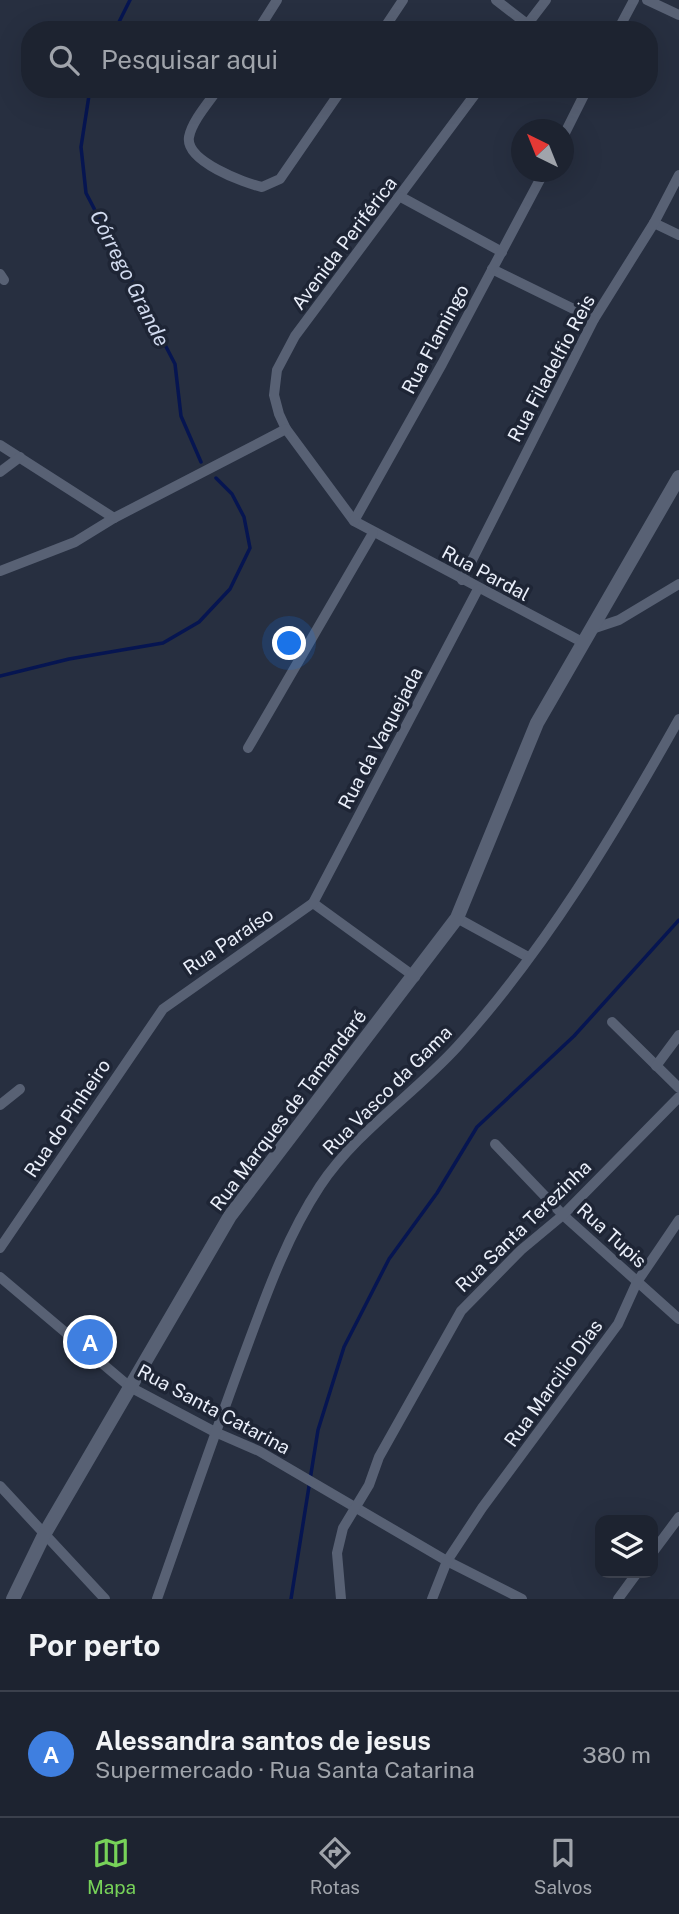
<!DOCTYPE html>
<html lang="pt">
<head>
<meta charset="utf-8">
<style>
	body { margin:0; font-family:"Public Sans",sans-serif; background:#2a2f3c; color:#f1f3f6 }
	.controls { position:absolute; right:21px; bottom:21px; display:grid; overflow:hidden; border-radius:14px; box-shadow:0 7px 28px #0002 }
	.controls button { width:63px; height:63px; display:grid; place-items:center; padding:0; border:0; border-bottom:2px solid #3b404c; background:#1d2330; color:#f1f3f6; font:35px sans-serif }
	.compass { position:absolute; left:511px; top:119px; width:63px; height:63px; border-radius:50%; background:#1d2330; box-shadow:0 7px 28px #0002; rotate:317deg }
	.you { position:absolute; left:290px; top:644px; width:24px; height:24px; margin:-18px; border:5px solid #fff; border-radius:50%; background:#1a73e8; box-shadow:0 0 0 10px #1a73e833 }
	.badge { display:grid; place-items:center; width:46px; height:46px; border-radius:50%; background:#77d259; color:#fff; font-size:23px; font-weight:700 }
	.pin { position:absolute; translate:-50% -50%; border:4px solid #fff; box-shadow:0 2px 7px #0006 }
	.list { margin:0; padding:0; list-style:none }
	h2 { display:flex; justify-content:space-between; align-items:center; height:91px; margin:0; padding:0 28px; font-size:30px }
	h2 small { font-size:23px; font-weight:400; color:#a0a4ab }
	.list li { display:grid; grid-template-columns:46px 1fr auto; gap:21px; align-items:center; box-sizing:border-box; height:126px; padding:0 28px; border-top:2px solid #3b404c }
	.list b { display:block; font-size:26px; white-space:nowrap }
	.list p { margin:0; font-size:23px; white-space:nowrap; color:#a0a4ab }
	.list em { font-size:23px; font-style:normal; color:#a0a4ab }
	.icon { flex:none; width:38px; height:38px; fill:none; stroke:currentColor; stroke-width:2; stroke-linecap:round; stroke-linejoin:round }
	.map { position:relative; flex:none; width:679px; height:1599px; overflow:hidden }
	.search { position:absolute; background:#1d2330; box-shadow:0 7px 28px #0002; left:21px; right:21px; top:21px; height:77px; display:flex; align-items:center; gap:18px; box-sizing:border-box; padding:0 24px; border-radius:28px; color:#a0a4ab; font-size:26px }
	.sheet { height:217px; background:#1d2330 }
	nav { display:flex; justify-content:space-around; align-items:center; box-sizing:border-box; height:98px; border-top:2px solid #3b404c; background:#1d2330; font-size:19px; color:#a0a4ab }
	nav a { display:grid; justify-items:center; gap:4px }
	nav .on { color:#77d259 }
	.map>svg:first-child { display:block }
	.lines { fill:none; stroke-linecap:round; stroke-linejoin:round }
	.stream { stroke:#061551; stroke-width:3.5 }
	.minor { stroke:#586174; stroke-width:10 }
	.tertiary { stroke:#586174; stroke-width:14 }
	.labels { text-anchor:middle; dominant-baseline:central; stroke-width:7; stroke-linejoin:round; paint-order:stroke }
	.street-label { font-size:19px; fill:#eaeffa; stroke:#1e2535 }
	.water-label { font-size:21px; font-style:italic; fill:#d1daee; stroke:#1e2535 }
</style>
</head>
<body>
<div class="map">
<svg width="679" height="1599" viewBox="0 0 679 1599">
	<rect width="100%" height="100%" fill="#272f40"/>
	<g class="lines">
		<g class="stream">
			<path d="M 115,30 L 130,0"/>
			<path d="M 90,89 L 81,147 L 86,193 L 175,364 L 181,416 L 201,462"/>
			<path d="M 0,676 L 69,659 L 163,643 L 199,622 L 230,589 L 250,548 L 244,517 L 232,494 L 216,478"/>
			<path d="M 291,1599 L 318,1430 L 344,1347 L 389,1259 L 437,1193 L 477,1127 L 574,1036 L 679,920"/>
		</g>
		<g class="minor">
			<path d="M 496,0 L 527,24"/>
			<path d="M 647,0 L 679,15"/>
			<path d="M 258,30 L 277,0"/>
			<path d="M 383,30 L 403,0"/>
			<path d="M 523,30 L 546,0"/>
			<path d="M 618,30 L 634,0"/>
			<path d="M 218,89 C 209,102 192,121 189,137 C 185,161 244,183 262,187 L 280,179 L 342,89"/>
			<path d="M 479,89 L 295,336 L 277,370 L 274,395 L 279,414 L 286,429 L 354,521 L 584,643"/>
			<path d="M 564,135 L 587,89"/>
			<path d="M 401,197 L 502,252"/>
			<path d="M 654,223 L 679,235"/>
			<path d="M 492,269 L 594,319"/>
			<path d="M 0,274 L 4,280"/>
			<path d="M 0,445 L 114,518"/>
			<path d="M 0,472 L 20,457"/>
			<path d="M 354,521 L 442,364 L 544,172"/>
			<path d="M 0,571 L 75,542 L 114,518 L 286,429"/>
			<path d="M 462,580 L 594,319 L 654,223 L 679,175"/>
			<path d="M 595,628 L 619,620 L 679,584"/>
			<path d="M 248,748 L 373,533"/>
			<path d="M 313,903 L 415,977"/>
			<path d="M 457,918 L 528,957"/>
			<path d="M 612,1022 L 679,1088"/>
			<path d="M 656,1066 L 679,1035"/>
			<path d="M 0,1105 L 20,1089"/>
			<path d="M 495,1144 L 563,1215 L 679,1319"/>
			<path d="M 0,1248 L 163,1009 L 313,903 L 478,589"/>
			<path d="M 0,1277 L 130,1387 L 215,1432 L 259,1451 L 447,1561 L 522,1599"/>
			<path d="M 0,1486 L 105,1599"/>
			<path d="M 653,1552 L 679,1517"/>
			<path d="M 157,1599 C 185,1519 213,1439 242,1360 C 264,1301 285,1239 320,1186 C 356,1132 413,1095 457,1047 C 545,950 615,833 679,719"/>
			<path d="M 341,1599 L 337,1553 L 343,1528 L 369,1485 L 379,1457 L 461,1311 L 521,1250 L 563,1215 L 679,1097"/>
			<path d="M 432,1599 L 447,1561 L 482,1508 L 618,1324 L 637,1282 L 679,1220"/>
			<path d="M 618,1599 L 637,1573"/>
		</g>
		<path class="tertiary" d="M 13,1599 L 45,1533 L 230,1216 L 457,918 L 537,723 L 679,477"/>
	</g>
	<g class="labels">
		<g class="street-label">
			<text transform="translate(344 243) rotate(-53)">Avenida Periférica</text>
			<text transform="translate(435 339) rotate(-62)">Rua Flamingo</text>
			<text transform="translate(551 368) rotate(-62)">Rua Filadelfio Reis</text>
			<text transform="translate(486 573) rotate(28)">Rua Pardal</text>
			<text transform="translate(380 738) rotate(-62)">Rua da Vaquejada</text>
			<text transform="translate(228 941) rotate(-34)">Rua Paraíso</text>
			<text transform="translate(387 1090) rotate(-45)">Rua Vasco da Gama</text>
			<text transform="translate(288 1110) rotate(-53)">Rua Marques de Tamandaré</text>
			<text transform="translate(67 1118) rotate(-56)">Rua do Pinheiro</text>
			<text transform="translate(523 1226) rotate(-44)">Rua Santa Terezinha</text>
			<text transform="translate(612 1235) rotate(42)">Rua Tupis</text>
			<text transform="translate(553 1383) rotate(-54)">Rua Marcilio Dias</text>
			<text transform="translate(214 1409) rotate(28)">Rua Santa Catarina</text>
		</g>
		<g class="water-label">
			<text transform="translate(130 278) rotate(63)">Córrego Grande</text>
		</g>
	</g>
</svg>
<div class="controls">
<button><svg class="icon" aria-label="layers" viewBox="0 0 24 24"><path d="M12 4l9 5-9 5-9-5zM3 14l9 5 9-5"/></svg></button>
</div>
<svg class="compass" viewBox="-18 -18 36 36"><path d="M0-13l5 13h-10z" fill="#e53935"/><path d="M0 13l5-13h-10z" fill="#a0a4ab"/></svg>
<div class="you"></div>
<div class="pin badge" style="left:90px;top:1342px;background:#3f7fe0">A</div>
<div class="search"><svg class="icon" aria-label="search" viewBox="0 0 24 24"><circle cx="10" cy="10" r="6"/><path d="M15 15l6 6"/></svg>Pesquisar aqui</div>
</div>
<section class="sheet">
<h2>Por perto<small></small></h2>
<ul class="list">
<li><span class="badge" style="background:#3f7fe0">A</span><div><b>Alessandra santos de jesus</b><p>Supermercado · Rua Santa Catarina</p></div><em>380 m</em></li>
</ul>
</section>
<nav>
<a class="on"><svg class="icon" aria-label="map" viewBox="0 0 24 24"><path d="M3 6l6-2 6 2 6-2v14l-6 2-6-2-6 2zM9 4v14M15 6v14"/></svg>Mapa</a>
<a><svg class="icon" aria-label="directions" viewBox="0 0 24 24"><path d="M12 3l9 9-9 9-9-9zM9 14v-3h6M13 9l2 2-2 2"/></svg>Rotas</a>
<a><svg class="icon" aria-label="saved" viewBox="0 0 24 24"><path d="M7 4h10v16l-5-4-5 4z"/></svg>Salvos</a>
</nav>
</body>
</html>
